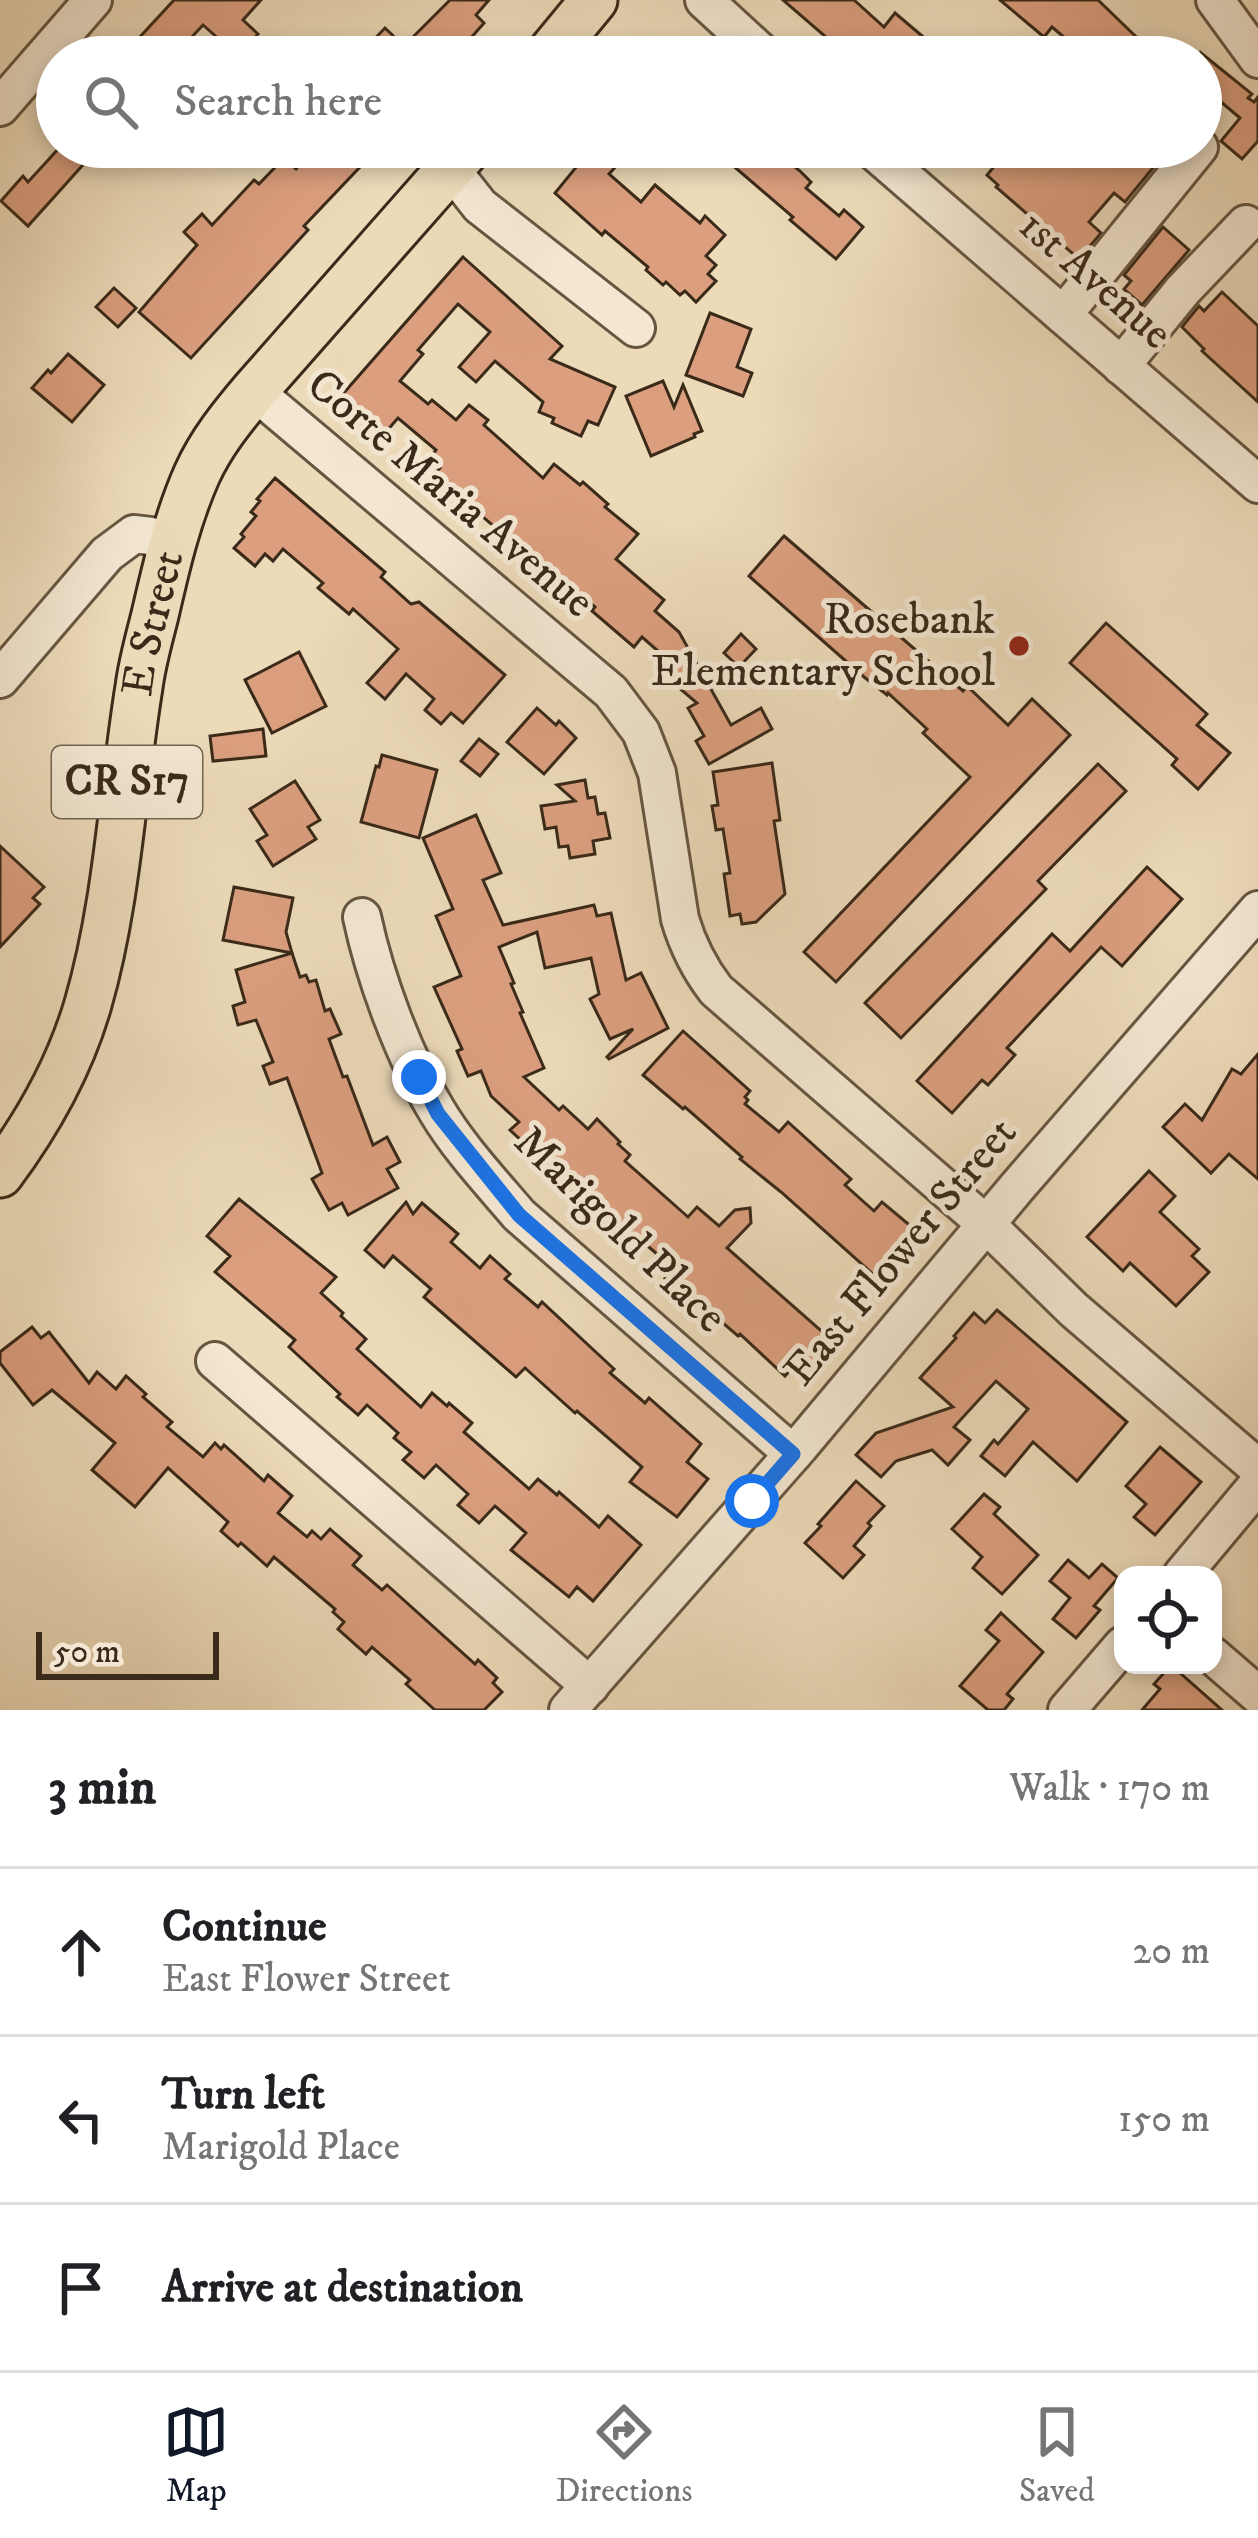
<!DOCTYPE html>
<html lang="en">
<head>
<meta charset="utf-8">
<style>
	body { margin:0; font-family:"IM FELL DW Pica",serif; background:#f2f2f2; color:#202124 }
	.controls { position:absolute; right:36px; bottom:36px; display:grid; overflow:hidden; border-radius:24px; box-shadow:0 6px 18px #0003 }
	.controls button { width:108px; height:108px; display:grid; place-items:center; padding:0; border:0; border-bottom:3px solid #e0e0e0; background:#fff; color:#202124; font:60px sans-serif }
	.scale { position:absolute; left:36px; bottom:30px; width:183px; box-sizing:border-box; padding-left:12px; border:6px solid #3a2a19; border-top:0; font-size:33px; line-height:42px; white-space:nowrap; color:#3a2a19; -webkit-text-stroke:9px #f3e7d2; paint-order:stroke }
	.stop { position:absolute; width:36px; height:36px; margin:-27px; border:9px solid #1a73e8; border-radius:50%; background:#fff }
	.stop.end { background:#1a73e8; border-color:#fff; box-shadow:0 3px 12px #0008 }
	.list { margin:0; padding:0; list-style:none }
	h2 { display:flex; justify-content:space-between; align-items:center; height:156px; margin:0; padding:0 48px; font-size:51px }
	h2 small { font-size:39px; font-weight:400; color:#757577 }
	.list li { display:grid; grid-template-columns:78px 1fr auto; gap:36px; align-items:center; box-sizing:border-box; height:168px; padding:0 48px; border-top:3px solid #e0e0e0 }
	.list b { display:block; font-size:45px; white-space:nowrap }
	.list p { margin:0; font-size:39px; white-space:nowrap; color:#757577 }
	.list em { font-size:39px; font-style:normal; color:#757577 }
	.icon { flex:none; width:66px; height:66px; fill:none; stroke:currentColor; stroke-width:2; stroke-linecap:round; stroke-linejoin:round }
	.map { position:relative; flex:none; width:1258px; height:1710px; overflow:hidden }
	.search { position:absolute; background:#fff; box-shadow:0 6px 18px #0003; left:36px; right:36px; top:36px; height:132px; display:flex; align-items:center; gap:30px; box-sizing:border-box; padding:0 42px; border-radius:66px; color:#757577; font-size:45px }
	.sheet { height:660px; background:#fff }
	nav { display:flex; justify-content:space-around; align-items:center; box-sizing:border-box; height:168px; border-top:3px solid #e0e0e0; background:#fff; font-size:33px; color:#757577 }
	nav a { display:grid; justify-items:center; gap:6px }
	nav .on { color:#111827 }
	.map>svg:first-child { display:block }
	.building { fill:#db9f7f; stroke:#3a2a19; stroke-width:3 }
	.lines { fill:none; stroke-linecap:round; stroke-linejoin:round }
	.minor-casing { stroke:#665641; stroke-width:42 }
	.major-casing { stroke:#3a2a19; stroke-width:51 }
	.minor { stroke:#f3e7d2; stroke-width:36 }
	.major { stroke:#ecdab9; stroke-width:45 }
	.route { stroke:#1a73e8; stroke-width:15 }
	.poi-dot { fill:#8f2418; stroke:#f3e7d2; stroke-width:4.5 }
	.labels { text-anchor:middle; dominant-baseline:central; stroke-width:10; stroke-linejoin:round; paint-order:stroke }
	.shield { fill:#f3e7d2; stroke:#726350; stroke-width:3 }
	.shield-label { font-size:42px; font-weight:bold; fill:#3a2a19 }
	.street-label { font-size:45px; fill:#3a2a19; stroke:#f3e7d2 }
	.poi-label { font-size:45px; fill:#3a2a19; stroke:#f3e7d2; text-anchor:end }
</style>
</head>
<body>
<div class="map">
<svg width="1258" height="1710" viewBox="0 0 1258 1710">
	<rect width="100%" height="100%" fill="#ecdab9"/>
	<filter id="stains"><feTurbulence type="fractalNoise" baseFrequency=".00167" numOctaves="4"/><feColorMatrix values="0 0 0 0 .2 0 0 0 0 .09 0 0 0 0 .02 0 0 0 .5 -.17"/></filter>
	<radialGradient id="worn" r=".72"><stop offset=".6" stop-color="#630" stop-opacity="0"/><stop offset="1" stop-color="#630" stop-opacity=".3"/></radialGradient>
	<g class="building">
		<path d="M 174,0 L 261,0 L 243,20 L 258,34 L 238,56 L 203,25 L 173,57 L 141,57 L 150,48 L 139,38 Z"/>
		<path d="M 450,0 L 489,0 L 476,15 L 484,23 L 454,57 L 357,57 L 385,28 L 404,46 Z"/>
		<path d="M 783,0 L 854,0 L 884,27 L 895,13 L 947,57 L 849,57 Z"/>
		<path d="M 1000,0 L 1098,0 L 1157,57 L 1087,57 L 1052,27 L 1044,37 Z"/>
		<path d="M 1201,53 L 1252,94 L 1248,98 L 1254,102 L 1258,97 L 1258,141 L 1242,159 L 1221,141 L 1240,118 L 1201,85 Z"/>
		<path d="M 60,147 L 99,147 L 28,226 L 1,201 L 23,176 L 28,182 Z"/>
		<path d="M 316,147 L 379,147 L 304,226 L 308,230 L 191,358 L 139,312 L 197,245 L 184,232 L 202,214 L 212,225 L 254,180 L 259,184 L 284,158 L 296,169 Z"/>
		<path d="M 556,147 L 601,147 L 619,163 L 609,174 L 641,202 L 655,185 L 700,223 L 705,216 L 725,235 L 706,256 L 716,265 L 708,274 L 716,281 L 696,302 L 685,291 L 680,295 L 666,282 L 663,285 L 646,270 L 648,267 L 605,231 L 602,235 L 555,193 L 578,165 Z"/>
		<path d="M 716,147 L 770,147 L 800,171 L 811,182 L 806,188 L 839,216 L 844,210 L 863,227 L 836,259 L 790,220 L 793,217 L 731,164 L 733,162 Z"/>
		<path d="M 1019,147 L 1170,147 L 1125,202 L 1114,193 L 1089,222 L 1101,233 L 1079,259 L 996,187 L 998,185 L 987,175 L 1001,158 L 1006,162 Z"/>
		<path d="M 1163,227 L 1189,250 L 1142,305 L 1124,289 L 1131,281 L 1124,275 Z"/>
		<path d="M 463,257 L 562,346 L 550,359 L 615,387 L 598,425 L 588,421 L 581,436 L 552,423 L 554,418 L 539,412 L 543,402 L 495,361 L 476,382 L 459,367 L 490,332 L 458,304 L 418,350 L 423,354 L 400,381 L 428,404 L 432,400 L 456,420 L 469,405 L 488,420 L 484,425 L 543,478 L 554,464 L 580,485 L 583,482 L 608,504 L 605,507 L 638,534 L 616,559 L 664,600 L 655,611 L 679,632 L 731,725 L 761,708 L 772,729 L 709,764 L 696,741 L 704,736 L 688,708 L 697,703 L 665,676 L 674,665 L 642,637 L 634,647 L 592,611 L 595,607 L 549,567 L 546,571 L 434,475 L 440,468 L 429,459 L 436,450 L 398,418 L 384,434 L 342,395 Z"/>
		<path d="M 114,288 L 136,308 L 118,327 L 96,307 Z"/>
		<path d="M 1222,292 L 1258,326 L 1258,402 L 1202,351 L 1204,349 L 1182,327 L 1199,306 L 1204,311 Z"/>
		<path d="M 710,313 L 751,329 L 737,367 L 752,373 L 743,396 L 686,375 Z"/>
		<path d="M 68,354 L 104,385 L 72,422 L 32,388 L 48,370 L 51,373 Z"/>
		<path d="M 663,381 L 674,407 L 683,385 L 702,431 L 694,434 L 695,437 L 651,456 L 626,396 Z"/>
		<path d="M 275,478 L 385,572 L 381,577 L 411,604 L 419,602 L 505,675 L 463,723 L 451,713 L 441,724 L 425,710 L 434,699 L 406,674 L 385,699 L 367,683 L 398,649 L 353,609 L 349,614 L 318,588 L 323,583 L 283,549 L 273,561 L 265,554 L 255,566 L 234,548 L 244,537 L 241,534 L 256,516 L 251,512 L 260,501 L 257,499 Z"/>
		<path d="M 784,536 L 963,691 L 967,686 L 1008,725 L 1032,699 L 1070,735 L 836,982 L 804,952 L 970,777 L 923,733 L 927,729 L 888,693 L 887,695 L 864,677 L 749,576 Z"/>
		<path d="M 1106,623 L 1207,714 L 1197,725 L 1230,753 L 1198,789 L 1172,765 L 1177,759 L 1070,663 Z"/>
		<path d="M 741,634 L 756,649 L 739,667 L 724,653 Z"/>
		<path d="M 299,652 L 326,706 L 272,733 L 245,680 Z"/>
		<path d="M 537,708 L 556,725 L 559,721 L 576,738 L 544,774 L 507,742 Z"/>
		<path d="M 263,729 L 266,756 L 213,761 L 210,736 Z"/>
		<path d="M 479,739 L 498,754 L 480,776 L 461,761 Z"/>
		<path d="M 382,755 L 437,770 L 419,838 L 361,822 L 376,766 L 379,767 Z"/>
		<path d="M 772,763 L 780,820 L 774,821 L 785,894 L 756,922 L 742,924 L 740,914 L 730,916 L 724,874 L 730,873 L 723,829 L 716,830 L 712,806 L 718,805 L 713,772 Z"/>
		<path d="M 1098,764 L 1126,791 L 1038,881 L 1046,889 L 901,1038 L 865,1003 Z"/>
		<path d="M 585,780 L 588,798 L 595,797 L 598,814 L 605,813 L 610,838 L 593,841 L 595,854 L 570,858 L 568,846 L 559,847 L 556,827 L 545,829 L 541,806 L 575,801 L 557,785 Z"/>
		<path d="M 295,781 L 320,820 L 308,827 L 316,839 L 273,866 L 257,841 L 267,835 L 250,809 Z"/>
		<path d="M 476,815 L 501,873 L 483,880 L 503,925 L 594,905 L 597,916 L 611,913 L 626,980 L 641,973 L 668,1028 L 609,1059 L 607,1057 L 633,1029 L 610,1039 L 590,999 L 599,994 L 591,958 L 545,968 L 537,932 L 499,947 L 514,983 L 511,984 L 523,1012 L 520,1013 L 544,1068 L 524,1077 L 559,1110 L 563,1106 L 588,1129 L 597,1119 L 620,1142 L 618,1144 L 630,1155 L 625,1161 L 688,1217 L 697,1207 L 719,1226 L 735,1210 L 750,1208 L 751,1223 L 727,1248 L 834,1342 L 801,1377 L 792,1368 L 785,1376 L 740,1334 L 738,1336 L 688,1293 L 686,1296 L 665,1278 L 673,1268 L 642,1241 L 635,1250 L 605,1223 L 612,1216 L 575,1182 L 566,1191 L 546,1173 L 551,1168 L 510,1130 L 519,1122 L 491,1096 L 481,1071 L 468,1076 L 457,1051 L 462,1049 L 434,987 L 461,976 L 436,916 L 453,909 L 423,838 Z"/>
		<path d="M 0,846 L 44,887 L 33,898 L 40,904 L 0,947 Z"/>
		<path d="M 1147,867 L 1182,899 L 1122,966 L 1101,947 L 1007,1048 L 1015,1055 L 988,1085 L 982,1080 L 952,1113 L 917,1081 L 1052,934 L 1070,951 Z"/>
		<path d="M 234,887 L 293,898 L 286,932 L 292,953 L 223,940 Z"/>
		<path d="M 292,953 L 300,977 L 306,975 L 309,982 L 316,980 L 325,1011 L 330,1009 L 341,1034 L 329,1039 L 343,1077 L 347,1076 L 373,1145 L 387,1137 L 400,1162 L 387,1169 L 398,1188 L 348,1215 L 342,1203 L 329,1210 L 312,1179 L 322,1173 L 287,1078 L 270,1084 L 263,1066 L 273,1062 L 256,1020 L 238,1025 L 233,1006 L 245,1002 L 236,970 Z"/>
		<path d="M 683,1031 L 750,1091 L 745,1097 L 748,1100 L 745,1104 L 779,1132 L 788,1122 L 851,1179 L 845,1185 L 874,1211 L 882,1202 L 913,1228 L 902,1240 L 913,1250 L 883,1283 L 781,1192 L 740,1159 L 742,1157 L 685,1107 L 683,1109 L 643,1075 Z"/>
		<path d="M 1258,1054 L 1258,1179 L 1229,1154 L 1211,1173 L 1163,1127 L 1185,1104 L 1202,1120 L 1232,1069 L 1241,1074 Z"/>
		<path d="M 1149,1171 L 1175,1196 L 1160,1212 L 1199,1249 L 1192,1256 L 1209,1272 L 1176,1306 L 1130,1263 L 1123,1271 L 1087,1237 Z"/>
		<path d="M 239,1199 L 336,1277 L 321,1293 L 343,1313 L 341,1316 L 366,1339 L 357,1349 L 421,1407 L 432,1393 L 447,1406 L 449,1403 L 472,1423 L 464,1432 L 529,1489 L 538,1479 L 557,1495 L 559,1492 L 599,1527 L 608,1516 L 641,1545 L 593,1601 L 577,1587 L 569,1597 L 511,1550 L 526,1533 L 495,1506 L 479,1523 L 458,1505 L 468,1494 L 436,1465 L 424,1478 L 403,1460 L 411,1452 L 394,1438 L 398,1433 L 367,1405 L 358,1415 L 337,1397 L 340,1394 L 289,1347 L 295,1340 L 215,1272 L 230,1256 L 207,1236 Z"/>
		<path d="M 406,1202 L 413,1214 L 422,1203 L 458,1234 L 451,1242 L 480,1268 L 490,1256 L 510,1274 L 505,1279 L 538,1307 L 542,1302 L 614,1369 L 610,1373 L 645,1403 L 649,1398 L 701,1444 L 687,1462 L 708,1479 L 677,1517 L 630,1482 L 642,1467 L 577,1411 L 575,1413 L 525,1368 L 516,1377 L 424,1297 L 431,1289 L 393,1256 L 384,1267 L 365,1250 Z"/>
		<path d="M 997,1310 L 1127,1422 L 1077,1481 L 1033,1442 L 1005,1476 L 981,1456 L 994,1440 L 998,1444 L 1028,1409 L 996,1381 L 954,1427 L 970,1440 L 948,1465 L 932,1450 L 896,1461 L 881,1477 L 856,1455 L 876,1433 L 953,1407 L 920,1378 L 956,1338 L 954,1336 L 974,1313 L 985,1323 Z"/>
		<path d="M 32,1327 L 41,1338 L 49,1332 L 89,1383 L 97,1372 L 116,1389 L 126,1376 L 146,1394 L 143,1397 L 172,1422 L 167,1427 L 203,1457 L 215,1443 L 221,1449 L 224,1445 L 264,1481 L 268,1475 L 292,1496 L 278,1513 L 307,1537 L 312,1531 L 321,1539 L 330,1529 L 361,1556 L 353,1565 L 382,1590 L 387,1585 L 475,1664 L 478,1660 L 497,1678 L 493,1683 L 502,1692 L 484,1710 L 435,1710 L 406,1684 L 410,1680 L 372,1647 L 366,1654 L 338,1629 L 344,1622 L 333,1612 L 335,1609 L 274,1557 L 267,1566 L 241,1543 L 238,1546 L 221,1531 L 228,1522 L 168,1468 L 135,1507 L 92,1470 L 115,1443 L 52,1390 L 33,1405 L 0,1363 L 0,1352 Z"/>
		<path d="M 1160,1447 L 1201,1482 L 1155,1535 L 1134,1517 L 1146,1504 L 1126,1486 Z"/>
		<path d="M 856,1481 L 884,1506 L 868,1523 L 871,1526 L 854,1546 L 864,1555 L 843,1578 L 805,1543 L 821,1526 L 818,1524 Z"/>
		<path d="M 984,1494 L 1000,1507 L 994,1514 L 1038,1555 L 1002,1594 L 973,1568 L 982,1557 L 952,1529 Z"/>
		<path d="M 1068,1560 L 1089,1578 L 1102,1564 L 1118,1578 L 1094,1606 L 1100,1610 L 1076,1638 L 1053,1619 L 1070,1598 L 1050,1581 Z"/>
		<path d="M 1001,1613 L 1043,1652 L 1007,1694 L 1013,1699 L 1004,1710 L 988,1710 L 960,1686 L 999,1641 L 986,1630 Z"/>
		<path d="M 1171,1665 L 1222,1710 L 1142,1710 L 1160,1689 L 1154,1684 Z"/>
	</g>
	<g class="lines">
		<defs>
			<g id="minor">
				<path d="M 704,0 L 766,57"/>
				<path d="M 1215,0 L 1258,59"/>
				<path d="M 0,107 L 93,0"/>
				<path d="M 869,147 L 1258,484"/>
				<path d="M 450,168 L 480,206 L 636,328"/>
				<path d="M 1063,315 L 1199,147"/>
				<path d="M 1121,366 L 1183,290 L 1246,224"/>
				<path d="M 254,391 L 611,692 L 641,732 L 657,773 L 680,919 C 688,946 699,968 716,990 L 987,1225 L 1074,1310 L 1258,1468"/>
				<path d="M 0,679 L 107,554 L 134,534 L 151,536 L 170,548"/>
				<path d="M 362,917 C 375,978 404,1057 437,1111 C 459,1148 491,1182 519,1215 L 793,1454"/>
				<path d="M 215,1361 L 590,1686"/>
				<path d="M 1182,1575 L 1258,1484"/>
				<path d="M 1213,1656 L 1258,1695"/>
				<path d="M 568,1710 L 800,1446 L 1018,1186 L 1258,910"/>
				<path d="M 1067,1710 L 1123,1645"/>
			</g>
			<g id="major">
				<path d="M 547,57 L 594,0"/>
				<path id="s1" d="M 0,1174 C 38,1123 70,1066 88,1004 C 118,900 122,792 139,687 C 142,663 149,639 155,615 C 166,567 177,519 197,474 C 211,443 232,417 254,391 L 469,147"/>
			</g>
		</defs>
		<use href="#minor" class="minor-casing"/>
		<use href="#major" class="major-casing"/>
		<use href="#minor" class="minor"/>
		<use href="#major" class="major"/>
	</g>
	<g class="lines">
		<path class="route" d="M 419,1077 L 438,1114 L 519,1215 L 793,1454 L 752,1501"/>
	</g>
	<circle class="poi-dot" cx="1019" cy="646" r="12"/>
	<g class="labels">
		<rect class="shield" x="52" y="746" width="150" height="72" rx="9"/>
		<g class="shield-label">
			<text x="127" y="782">CR S17</text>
		</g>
		<g class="street-label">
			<text transform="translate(1095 280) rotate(41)">1st Avenue</text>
			<text transform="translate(450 494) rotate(40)">Corte Maria Avenue</text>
			<text stroke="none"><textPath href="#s1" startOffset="579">E Street</textPath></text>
			<text transform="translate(620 1230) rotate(44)">Marigold Place</text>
			<text transform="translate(901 1252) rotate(-50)">East Flower Street</text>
		</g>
		<g class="poi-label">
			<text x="995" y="620">Rosebank<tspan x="995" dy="52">Elementary School</tspan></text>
		</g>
	</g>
	<rect width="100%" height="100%" filter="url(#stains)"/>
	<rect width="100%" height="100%" fill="url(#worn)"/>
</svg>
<div class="controls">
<button><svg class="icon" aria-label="locate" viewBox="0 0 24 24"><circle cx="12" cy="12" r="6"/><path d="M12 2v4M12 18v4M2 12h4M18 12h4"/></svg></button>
</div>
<div class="scale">50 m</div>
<div class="stop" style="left:752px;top:1501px"></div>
<div class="stop end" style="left:419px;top:1077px"></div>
<div class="search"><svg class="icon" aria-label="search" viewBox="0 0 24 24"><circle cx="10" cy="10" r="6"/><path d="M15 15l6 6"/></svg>Search here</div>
</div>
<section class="sheet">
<h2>3 min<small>Walk · 170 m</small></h2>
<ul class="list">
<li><svg class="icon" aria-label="ahead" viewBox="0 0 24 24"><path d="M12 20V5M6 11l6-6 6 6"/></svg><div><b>Continue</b><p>East Flower Street</p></div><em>20 m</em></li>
<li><svg class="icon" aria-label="left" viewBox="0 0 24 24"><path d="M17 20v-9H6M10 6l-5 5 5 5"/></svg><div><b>Turn left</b><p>Marigold Place</p></div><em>150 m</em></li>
<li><svg class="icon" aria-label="arrive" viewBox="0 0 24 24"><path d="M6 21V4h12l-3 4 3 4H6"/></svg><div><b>Arrive at destination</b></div></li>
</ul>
</section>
<nav>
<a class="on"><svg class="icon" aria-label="map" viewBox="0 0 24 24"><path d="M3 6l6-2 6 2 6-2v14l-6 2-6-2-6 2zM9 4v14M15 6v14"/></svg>Map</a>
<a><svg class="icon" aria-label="directions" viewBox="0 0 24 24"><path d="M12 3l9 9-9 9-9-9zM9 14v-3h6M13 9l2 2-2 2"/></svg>Directions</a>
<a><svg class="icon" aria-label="saved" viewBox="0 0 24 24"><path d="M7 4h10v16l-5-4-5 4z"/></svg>Saved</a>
</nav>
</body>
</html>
